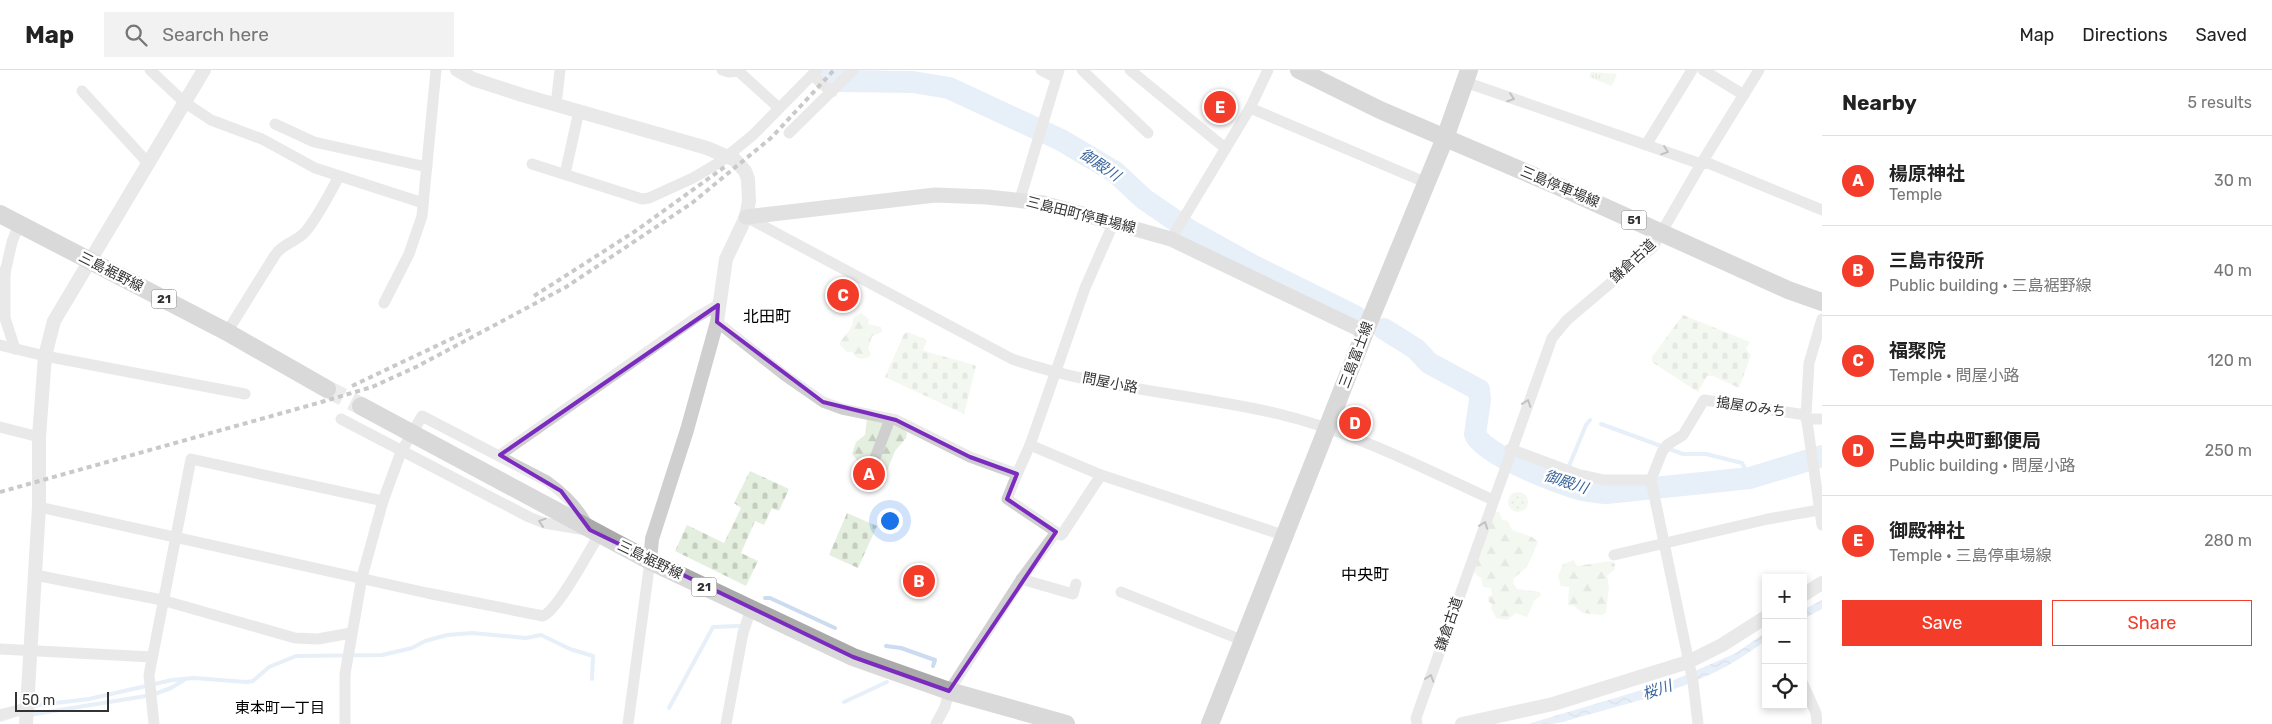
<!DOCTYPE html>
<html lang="en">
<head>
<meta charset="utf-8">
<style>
	body { margin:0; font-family:Rubik,"Noto Sans JP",sans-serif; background:#f2f2f2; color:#222 }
	.controls { position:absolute; right:15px; bottom:15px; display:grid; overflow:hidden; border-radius:0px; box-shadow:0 2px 8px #0003 }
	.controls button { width:45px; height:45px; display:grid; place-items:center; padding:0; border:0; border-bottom:1px solid #e0e0e0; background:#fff; color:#222; font:25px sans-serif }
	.scale { position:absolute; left:15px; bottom:12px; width:94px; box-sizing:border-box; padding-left:5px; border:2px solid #323232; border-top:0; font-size:14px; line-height:18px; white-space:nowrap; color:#323232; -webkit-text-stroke:4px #fff; paint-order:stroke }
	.you { position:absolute; left:889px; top:450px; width:18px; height:18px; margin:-12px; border:4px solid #fff; border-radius:50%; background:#1a73e8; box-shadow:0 0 0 8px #1a73e833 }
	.badge { display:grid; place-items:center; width:32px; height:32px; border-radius:50%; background:#f33c2a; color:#fff; font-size:16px; font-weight:700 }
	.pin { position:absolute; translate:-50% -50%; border:2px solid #fff; box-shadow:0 1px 5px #0006 }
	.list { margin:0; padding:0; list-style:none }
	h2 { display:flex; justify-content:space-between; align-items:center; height:65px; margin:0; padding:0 20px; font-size:21px }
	h2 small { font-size:16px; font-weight:400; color:#767676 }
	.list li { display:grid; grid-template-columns:32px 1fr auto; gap:15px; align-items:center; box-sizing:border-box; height:90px; padding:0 20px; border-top:1px solid #e0e0e0 }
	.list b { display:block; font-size:19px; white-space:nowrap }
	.list p { margin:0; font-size:16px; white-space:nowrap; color:#767676 }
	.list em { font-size:16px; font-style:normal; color:#767676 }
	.actions { display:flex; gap:10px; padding:15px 20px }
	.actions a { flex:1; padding:11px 0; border:1px solid #f33c2a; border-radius:0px; text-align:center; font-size:18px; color:#f33c2a }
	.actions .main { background:#f33c2a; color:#fff }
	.icon { flex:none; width:28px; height:28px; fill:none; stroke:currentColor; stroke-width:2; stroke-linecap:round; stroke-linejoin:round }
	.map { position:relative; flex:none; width:1822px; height:654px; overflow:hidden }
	header { display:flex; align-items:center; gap:30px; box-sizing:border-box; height:70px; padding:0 25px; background:#fff; border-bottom:1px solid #e0e0e0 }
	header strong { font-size:24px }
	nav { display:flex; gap:28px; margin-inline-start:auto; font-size:18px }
	.search { width:350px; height:45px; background:#f2f2f2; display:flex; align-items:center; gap:12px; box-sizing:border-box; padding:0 18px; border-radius:0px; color:#767676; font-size:19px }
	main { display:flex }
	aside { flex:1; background:#fff }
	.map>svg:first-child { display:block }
	.grass { fill:url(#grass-dots) }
	.forest { fill:url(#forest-firs) }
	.cemetery { fill:url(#cemetery-stones) }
	.park { fill:url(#park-tufts) }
	.water { fill:url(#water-waves) }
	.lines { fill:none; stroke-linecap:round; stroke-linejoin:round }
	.stream { stroke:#cbdbf0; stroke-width:4 }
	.river { stroke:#cbdbf0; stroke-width:22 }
	.primary-tunnel { stroke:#d6d6d6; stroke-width:18; stroke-dasharray:18 9; stroke-linecap:butt }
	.minor { stroke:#cfcfcf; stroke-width:11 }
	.tertiary { stroke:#cfcfcf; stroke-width:14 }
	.secondary { stroke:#bcbcbc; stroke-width:15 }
	.primary { stroke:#aaa; stroke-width:18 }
	.rail { stroke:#878787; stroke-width:4; stroke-dasharray:5 4; stroke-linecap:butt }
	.oneway { stroke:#797979 }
	.marked { fill:none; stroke:#7b2cbf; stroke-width:4; stroke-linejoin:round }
	.labels { text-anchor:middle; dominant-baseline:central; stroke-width:5; stroke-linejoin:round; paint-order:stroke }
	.shield { fill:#fff; stroke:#707070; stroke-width:1 }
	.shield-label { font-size:12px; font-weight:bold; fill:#323232 }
	.street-label { font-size:14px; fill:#323232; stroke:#fff }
	.water-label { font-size:15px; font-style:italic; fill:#38649c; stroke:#fff }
	.neighbourhood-label { font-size:15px; fill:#000; stroke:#fff }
	.quarter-label { font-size:16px; fill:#000; stroke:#fff }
</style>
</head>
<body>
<header>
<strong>Map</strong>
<div class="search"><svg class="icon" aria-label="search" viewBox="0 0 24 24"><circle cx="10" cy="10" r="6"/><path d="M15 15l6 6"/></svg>Search here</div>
<nav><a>Map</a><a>Directions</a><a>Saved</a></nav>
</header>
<main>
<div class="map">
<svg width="1822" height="654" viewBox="0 0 1822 654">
	<defs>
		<pattern id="grass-dots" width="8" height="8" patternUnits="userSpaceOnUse" patternTransform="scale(1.25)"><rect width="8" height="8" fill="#e5efdf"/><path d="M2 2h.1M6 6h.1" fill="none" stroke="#c5cdc0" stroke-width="1.8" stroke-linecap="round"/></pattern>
		<pattern id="forest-firs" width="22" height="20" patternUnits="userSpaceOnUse" patternTransform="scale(1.25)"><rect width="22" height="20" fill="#e5efdf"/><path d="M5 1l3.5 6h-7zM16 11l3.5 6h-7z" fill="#c5cdc0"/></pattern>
		<pattern id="cemetery-stones" width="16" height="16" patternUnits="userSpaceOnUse" patternTransform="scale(1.25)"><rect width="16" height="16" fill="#e5efdf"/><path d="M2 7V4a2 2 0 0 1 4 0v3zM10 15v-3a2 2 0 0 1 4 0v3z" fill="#c5cdc0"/></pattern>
		<pattern id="park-tufts" width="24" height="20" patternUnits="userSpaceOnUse" patternTransform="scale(1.25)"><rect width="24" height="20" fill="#e5efdf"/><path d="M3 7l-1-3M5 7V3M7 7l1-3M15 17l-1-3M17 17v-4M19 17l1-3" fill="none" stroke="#c5cdc0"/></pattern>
		<pattern id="water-waves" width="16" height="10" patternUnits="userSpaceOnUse" patternTransform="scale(1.25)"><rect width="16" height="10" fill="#cbdbf0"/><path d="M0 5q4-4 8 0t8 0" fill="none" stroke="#afbcce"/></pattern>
	</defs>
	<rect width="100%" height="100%" fill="#fff"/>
	<circle class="grass" cx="1518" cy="432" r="10"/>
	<g class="forest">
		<path d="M 861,243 L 869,249 L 868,254 L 881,257 L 882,262 L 872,266 L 868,278 L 871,284 L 869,287 L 862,289 L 856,287 L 852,282 L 847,282 L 839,274 C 844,265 854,259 853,248 Z"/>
		<path d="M 867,348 L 903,358 L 907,363 L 906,368 L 895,381 L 885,406 L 882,406 L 883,401 L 879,400 L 880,390 L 871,386 L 868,386 L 864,393 L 859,393 L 852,384 L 856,372 L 865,365 Z"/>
		<path d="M 1495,442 L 1499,442 L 1502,450 L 1508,451 L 1512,460 L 1532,467 L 1538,472 L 1527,497 L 1514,508 L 1513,513 L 1517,519 L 1540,522 L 1541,525 L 1534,531 L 1527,547 L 1516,543 L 1507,550 L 1496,548 L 1491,538 L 1492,534 L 1489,532 L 1488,527 L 1492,525 L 1491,518 L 1483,517 L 1481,507 L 1476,505 L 1473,499 L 1477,494 L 1476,487 Z"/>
		<path d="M 1574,490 L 1577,496 L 1611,491 L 1615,494 L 1615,499 L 1607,506 L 1609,517 L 1606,542 L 1602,545 L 1583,543 L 1574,536 L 1568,535 L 1569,517 L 1561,516 L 1558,506 L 1563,494 Z"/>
	</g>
	<g class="cemetery">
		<path d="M 1683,245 L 1750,272 L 1746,279 L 1751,285 L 1739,318 L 1713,306 L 1707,306 L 1698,322 L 1652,292 L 1652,287 Z"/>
		<path d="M 908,262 L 927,270 L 923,280 C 941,287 958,289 976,296 L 964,344 L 885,307 L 904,264 Z"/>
		<path d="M 750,401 L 789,419 L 779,441 L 772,438 L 764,455 L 755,451 L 741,483 L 758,491 L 746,516 L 675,481 L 687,455 L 724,473 L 741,438 L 734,433 Z"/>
		<path d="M 847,443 L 877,456 L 858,498 L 829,485 Z"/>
	</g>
	<path class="park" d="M 1591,2 L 1617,4 L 1612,16 L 1589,7 Z"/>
	<g class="water">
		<path d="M 1822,530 L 1822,539 L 1803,549 L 1803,540 Z"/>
		<path d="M 1766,562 L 1766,571 C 1753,579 1740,589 1727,596 C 1677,623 1617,636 1563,652 L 1552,654 L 1528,654 L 1672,611 L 1736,583 Z"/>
	</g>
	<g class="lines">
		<g class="stream">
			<path d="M 1601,354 L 1683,384 L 1706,384 L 1742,393 L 1750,408"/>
			<path d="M 1569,396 L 1586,355 L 1590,350"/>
			<path d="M 1564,413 L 1566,407"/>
			<path d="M 765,528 L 770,528 L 835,558"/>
			<path d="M 886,576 L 901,578 L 935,590 L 933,596"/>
			<path d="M 844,632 L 887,612"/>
			<path d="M 31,638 L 39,635 L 89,629 L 172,610 L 194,608 L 246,612 L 253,611 L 269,597 L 296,586 L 382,585 L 412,578 L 425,571 L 447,565 L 472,563 L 526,568 L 541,565 L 570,579 L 593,586 L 592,609"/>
			<path d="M 669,638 L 713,557 L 739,556"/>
			<path d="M 29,645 L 152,625 L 171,618 L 184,610"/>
			<path d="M 0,650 L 22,643"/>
		</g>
		<g class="river">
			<path d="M 824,0 L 834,9 L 840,11 L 913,12 L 949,18 L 1061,70 L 1115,102 L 1144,129 L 1189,160 L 1252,195 L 1355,246"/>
			<path d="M 1384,259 L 1416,279 L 1429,293 L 1479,320 L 1480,330 L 1475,364 C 1483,385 1560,414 1583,420 C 1590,422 1598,422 1606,423 L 1750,408 L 1822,386"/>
		</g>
		<path class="primary-tunnel" d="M 327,319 L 361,336"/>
		<g class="minor">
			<path d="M 150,0 L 184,32 L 211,50 L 262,69 L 315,98 L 423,133"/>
			<path d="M 722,0 L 729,2 L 738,1"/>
			<path d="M 737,0 L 779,38"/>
			<path d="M 1041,0 L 1056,8"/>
			<path d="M 1082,0 L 1148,63"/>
			<path d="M 1130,0 L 1225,78"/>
			<path d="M 1703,0 L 1744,25"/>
			<path d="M 812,5 L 832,22"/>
			<path d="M 1465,12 L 1701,94 L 1708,93 L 1822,140"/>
			<path d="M 82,21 L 148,93"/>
			<path d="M 556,35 L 560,0"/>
			<path d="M 1250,38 L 1427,113"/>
			<path d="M 275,54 L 314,72 L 427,97"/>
			<path d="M 789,63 L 853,0"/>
			<path d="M 1646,75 L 1692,0"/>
			<path d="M 532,94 L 642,129 L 649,128 L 693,108 L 720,92 L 753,65 L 817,0"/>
			<path d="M 565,104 L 579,41"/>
			<path d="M 1020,129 L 1059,0"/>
			<path d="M 746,147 L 1012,289 C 1098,319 1190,323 1279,344 C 1354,362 1423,398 1493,430"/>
			<path d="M 1171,169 L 1250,38 L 1268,0"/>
			<path d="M 0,202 L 5,203 L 5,248 L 15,279"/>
			<path d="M 5,203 L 12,172 L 19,154"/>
			<path d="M 384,233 L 409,184 L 422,146 L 436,0"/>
			<path d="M 1822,249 L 1809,293 L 1806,345 L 1822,455"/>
			<path d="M 717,252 L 784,305 L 823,332 L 842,339 L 896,350 L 970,387 L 1017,404 L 1030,375 L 1085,218 L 1114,152"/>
			<path d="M 227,262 L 275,185 C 283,173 297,172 306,161 C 319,145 329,125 339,106"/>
			<path d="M 0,275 L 45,286 L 245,324"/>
			<path d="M 341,349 L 529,447 L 544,453 L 586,460"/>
			<path d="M 1806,349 L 1822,349"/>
			<path d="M 0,357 L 39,367"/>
			<path d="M 1030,375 L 1101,405 L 1286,466"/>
			<path d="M 1510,379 L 1577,404 L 1604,410 L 1651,410 L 1693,612 L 1698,654"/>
			<path d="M 500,385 L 697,247 L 718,235"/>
			<path d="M 875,388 L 890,349"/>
			<path d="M 1017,404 L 1007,429 L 1056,462"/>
			<path d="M 1651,410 L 1662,382 L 1667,375 L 1683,365 L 1704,330 L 1806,345"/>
			<path d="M 39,437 L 427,523 L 543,546 C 558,540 589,481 599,465"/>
			<path d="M 1614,485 L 1768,449 L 1819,440"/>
			<path d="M 35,505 L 162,530 L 295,568 L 318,569 L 351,563"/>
			<path d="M 1021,509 L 1073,524 L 1076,514"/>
			<path d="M 1121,522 L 1244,571"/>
			<path d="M 0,579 L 152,587"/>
			<path d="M 1803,614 L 1816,643 L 1817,654"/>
			<path d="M 0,645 L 26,638"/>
			<path d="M 154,654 L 149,605 L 191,389 L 383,431"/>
			<path d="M 345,654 L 345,604 L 362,507 L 383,431 L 401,382 L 422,346 L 547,411 C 564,423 579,438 588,456"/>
			<path d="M 628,654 L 650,491"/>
			<path d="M 726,654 L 743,563 L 751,539"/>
			<path d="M 936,654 L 945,637 L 949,621 L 1022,508 L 1056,462 L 1061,465 L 1063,463 L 1101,405"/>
			<path d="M 1417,654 L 1416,648 L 1552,268 L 1567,250 L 1653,177 L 1701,94 L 1759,0"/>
		</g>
		<g class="tertiary">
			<path d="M 457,0 L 473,9 L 522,25 L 707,78 L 735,90 L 745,101 L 748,109 L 749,131 L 746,147 L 726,189 L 717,252 L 687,360 L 652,469 L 650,491"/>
			<path d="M 1803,525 L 1822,513"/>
			<path d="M 26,654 L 39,437 L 39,367 L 45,286 L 54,251 L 204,0"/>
			<path d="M 1462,654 L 1553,634 L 1688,592 L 1722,575 L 1766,547"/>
		</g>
		<path class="secondary" d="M 746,147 L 935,125 L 987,127 L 1043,133 L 1171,169 L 1365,262"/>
		<g class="primary">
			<path d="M 1299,0 L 1380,40 L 1569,121 L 1788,220 L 1822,232"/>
			<path d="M 0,144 L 227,262 L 327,319"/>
			<path d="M 361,336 L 650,491 L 853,587 L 949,621 L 1066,654"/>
			<path d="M 1210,654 L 1367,257 L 1445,68 L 1469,0"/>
		</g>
		<g class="rail">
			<path d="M 534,226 L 634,162 L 726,96"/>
			<path d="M 352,316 L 474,258"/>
			<path d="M 0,422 L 318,333 L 372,317 L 416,297 L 566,217 L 692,133 L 772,67 L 834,0"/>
		</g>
	</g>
	<defs><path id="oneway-chevron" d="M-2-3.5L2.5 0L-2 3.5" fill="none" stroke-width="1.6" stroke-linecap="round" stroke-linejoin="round" transform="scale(1.25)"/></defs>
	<g class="oneway">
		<use href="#oneway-chevron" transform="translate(1511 28) rotate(19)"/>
		<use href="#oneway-chevron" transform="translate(1665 81) rotate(19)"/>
		<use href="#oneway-chevron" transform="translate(1527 333) rotate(-70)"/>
		<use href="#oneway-chevron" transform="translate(542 452) rotate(-162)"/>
		<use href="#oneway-chevron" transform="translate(1484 455) rotate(-70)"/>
		<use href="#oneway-chevron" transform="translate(1430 608) rotate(-71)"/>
	</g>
	<path d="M0 0H1822V654H0ZM 718,235 L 717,252 L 823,332 L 896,350 L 970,387 L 1017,404 L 1007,429 L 1056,462 L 949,621 L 853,587 L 590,460 L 561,421 L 500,385 Z" fill="#fff" fill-opacity=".55" fill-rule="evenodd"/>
	<path class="marked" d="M 718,235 L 717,252 L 823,332 L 896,350 L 970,387 L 1017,404 L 1007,429 L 1056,462 L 949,621 L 853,587 L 590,460 L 561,421 L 500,385 Z"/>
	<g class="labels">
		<g class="shield">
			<rect x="1621.5" y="140.5" width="25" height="19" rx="4"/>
			<rect x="151.5" y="219.5" width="25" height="19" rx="4"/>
			<rect x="691.5" y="507.5" width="25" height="19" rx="4"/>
		</g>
		<g class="shield-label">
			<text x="1634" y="150">51</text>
			<text x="164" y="229">21</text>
			<text x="704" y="517">21</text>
		</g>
		<g class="street-label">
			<text transform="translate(1560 117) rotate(23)">三島停車場線</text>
			<text transform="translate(1081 145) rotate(14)">三島田町停車場線</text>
			<text transform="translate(1633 191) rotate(-43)">鎌倉古道</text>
			<text transform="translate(111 202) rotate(27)">三島裾野線</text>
			<text transform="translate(1356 285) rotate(-69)">三島富士線</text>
			<text transform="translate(1110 313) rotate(11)">問屋小路</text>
			<text transform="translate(1751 337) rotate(8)">搗屋のみち</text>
			<text transform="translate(650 490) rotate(26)">三島裾野線</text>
			<text transform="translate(1449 554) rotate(-71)">鎌倉古道</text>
		</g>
		<g class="water-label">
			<text transform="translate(1100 95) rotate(34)">御殿川</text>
			<text transform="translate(1566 412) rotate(18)">御殿川</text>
			<text transform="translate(1657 620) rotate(-19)">桜川</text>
		</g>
		<g class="neighbourhood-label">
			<text x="280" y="638">東本町一丁目</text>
		</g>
		<g class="quarter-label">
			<text x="767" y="246">北田町</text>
			<text x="1365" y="504">中央町</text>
		</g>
	</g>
</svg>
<div class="controls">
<button>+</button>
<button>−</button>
<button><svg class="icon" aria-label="locate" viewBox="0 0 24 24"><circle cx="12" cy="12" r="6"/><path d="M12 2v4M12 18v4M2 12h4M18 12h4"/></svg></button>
</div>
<div class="scale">50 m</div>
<div class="you"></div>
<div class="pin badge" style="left:869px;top:404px">A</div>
<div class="pin badge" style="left:919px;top:511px">B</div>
<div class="pin badge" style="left:843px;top:225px">C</div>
<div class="pin badge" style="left:1355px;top:353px">D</div>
<div class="pin badge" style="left:1220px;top:37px">E</div>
</div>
<aside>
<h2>Nearby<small>5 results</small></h2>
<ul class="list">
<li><span class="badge">A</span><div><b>楊原神社</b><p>Temple</p></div><em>30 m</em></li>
<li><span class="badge">B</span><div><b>三島市役所</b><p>Public building · 三島裾野線</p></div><em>40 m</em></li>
<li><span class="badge">C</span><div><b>福聚院</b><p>Temple · 問屋小路</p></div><em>120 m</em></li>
<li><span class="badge">D</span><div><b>三島中央町郵便局</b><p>Public building · 問屋小路</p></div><em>250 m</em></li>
<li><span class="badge">E</span><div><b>御殿神社</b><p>Temple · 三島停車場線</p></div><em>280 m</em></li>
</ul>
<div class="actions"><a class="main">Save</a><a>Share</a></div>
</aside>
</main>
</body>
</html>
